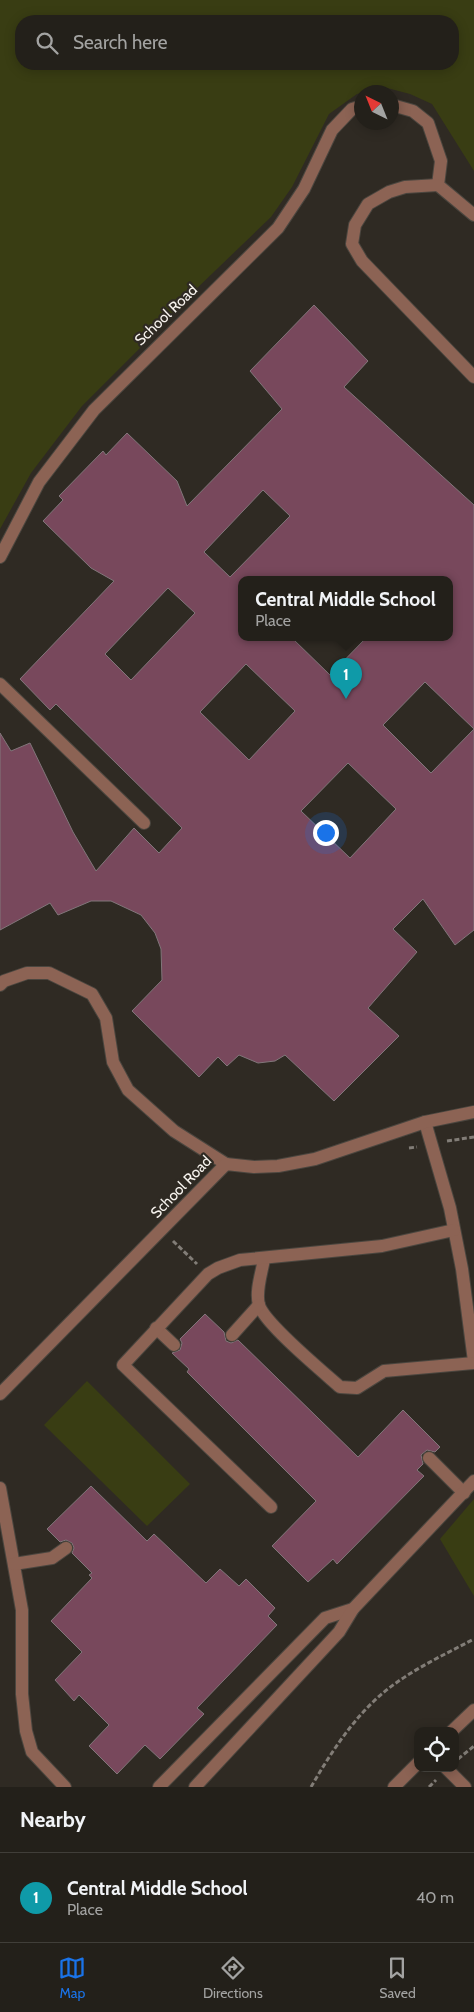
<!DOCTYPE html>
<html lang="en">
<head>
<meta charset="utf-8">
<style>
	body { margin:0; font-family:Cabin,sans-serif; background:#2f2d27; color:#f1f3f6 }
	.controls { position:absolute; right:15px; bottom:15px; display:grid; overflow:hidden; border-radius:10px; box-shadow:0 2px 12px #0003 }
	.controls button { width:45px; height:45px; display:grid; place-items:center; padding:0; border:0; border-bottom:1px solid #403e39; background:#23201a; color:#f1f3f6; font:25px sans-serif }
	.compass { position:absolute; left:354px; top:85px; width:45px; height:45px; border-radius:50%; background:#23201a; box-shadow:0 2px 12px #0003; rotate:317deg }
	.you { position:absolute; left:325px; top:832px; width:18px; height:18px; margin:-12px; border:4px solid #fff; border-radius:50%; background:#1a73e8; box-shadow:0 0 0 8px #1a73e833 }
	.badge { display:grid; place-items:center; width:32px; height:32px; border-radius:50%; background:#1a73e8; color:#fff; font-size:16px; font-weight:700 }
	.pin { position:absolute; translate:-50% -41px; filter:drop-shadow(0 1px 2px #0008) }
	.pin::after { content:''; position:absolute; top:26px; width:18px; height:15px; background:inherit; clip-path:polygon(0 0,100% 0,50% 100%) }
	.popup { position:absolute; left:238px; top:576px; width:215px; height:65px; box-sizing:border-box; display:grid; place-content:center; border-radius:10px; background:#23201a; filter:drop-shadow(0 1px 4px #0005); font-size:16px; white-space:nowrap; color:#a3a3a2 }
	.popup b { font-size:19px; color:#f1f3f6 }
	.popup::after { content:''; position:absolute; left:50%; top:100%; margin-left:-10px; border:10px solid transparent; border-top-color:#23201a }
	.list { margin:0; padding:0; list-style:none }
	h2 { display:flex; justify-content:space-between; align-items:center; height:65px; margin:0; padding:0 20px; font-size:21px }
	h2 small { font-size:16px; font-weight:400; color:#a3a3a2 }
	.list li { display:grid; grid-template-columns:32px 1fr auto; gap:15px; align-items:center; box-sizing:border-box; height:90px; padding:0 20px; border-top:1px solid #403e39 }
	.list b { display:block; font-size:19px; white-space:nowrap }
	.list p { margin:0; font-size:16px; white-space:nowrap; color:#a3a3a2 }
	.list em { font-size:16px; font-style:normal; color:#a3a3a2 }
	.icon { flex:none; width:28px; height:28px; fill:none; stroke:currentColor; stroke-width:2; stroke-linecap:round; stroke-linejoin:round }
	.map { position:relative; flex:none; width:474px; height:1787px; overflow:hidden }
	.search { position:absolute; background:#23201a; box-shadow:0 2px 12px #0003; left:15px; right:15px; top:15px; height:55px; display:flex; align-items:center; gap:12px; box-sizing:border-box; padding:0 18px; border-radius:20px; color:#a3a3a2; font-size:19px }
	.sheet { height:155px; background:#23201a }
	nav { display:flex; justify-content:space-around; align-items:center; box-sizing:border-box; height:70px; border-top:1px solid #403e39; background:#23201a; font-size:14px; color:#a3a3a2 }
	nav a { display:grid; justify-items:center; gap:2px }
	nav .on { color:#1a73e8 }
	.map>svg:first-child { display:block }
	.green { fill:#393d13; fill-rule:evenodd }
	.building { fill:#78485c; stroke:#81767a; fill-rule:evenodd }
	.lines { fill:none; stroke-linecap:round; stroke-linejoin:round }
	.minor-casing { stroke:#4b463f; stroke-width:14 }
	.path { stroke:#827d77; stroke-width:3; stroke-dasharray:5 2.5; stroke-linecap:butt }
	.minor { stroke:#8c6354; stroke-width:12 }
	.labels { text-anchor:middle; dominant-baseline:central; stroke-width:4.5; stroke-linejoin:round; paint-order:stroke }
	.street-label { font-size:15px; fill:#f7f3ee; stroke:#2f2a23 }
</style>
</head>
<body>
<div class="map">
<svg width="474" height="1787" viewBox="0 0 474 1787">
	<rect width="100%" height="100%" fill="#2f2a23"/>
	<g class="green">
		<path d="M 0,0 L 474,0 L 474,171 L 432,104 L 410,94 L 387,88 L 357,94 L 329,114 L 292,187 L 271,217 L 191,294 L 150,338 L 82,406 L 31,473 L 0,529 ZM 453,21 L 453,64 L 21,64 L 21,21 Z"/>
		<path d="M 87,1381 L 190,1484 L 147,1526 L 44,1425 Z"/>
		<path d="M 474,1499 L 474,1596 L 440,1539 Z"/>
	</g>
	<g class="building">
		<path d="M 314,305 L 368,361 L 344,387 L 474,505 L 474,729 L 425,682 L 383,725 L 431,773 L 474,729 L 474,930 L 455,945 L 423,899 L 393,929 L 417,952 L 368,1008 L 399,1036 L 334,1101 L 285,1055 L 275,1061 L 258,1063 L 239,1055 L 227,1066 L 218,1057 L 199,1077 L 132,1011 L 162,980 L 161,949 L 155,933 L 141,915 L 111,901 L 91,901 L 58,915 L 50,903 L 0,930 L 0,733 L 11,751 L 30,743 L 73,832 L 96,871 L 134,828 L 159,853 L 182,828 L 56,704 L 50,710 L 20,679 L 114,581 L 91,568 L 43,521 L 63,500 L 59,496 L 103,451 L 106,455 L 127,433 L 177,481 L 187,506 L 282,409 L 250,371 ZM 263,490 L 290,516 L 230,577 L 204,552 ZM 242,580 L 450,580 L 450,638 L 366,638 L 330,675 L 292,638 L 242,638 ZM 168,588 L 195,613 L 131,680 L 105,654 ZM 246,664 L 295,711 L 249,760 L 200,712 ZM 348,763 L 396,809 L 350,858 L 301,811 Z"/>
		<path d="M 205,1314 L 224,1332 L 226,1341 L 231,1343 L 238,1340 L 358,1457 L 403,1410 L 440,1447 L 435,1452 L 427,1450 L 421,1455 L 423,1464 L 417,1470 L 424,1476 L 337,1564 L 333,1559 L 308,1582 L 272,1546 L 316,1501 L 187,1372 L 189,1369 L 172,1353 L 180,1350 L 182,1343 L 180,1339 Z"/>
		<path d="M 91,1486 L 147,1541 L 154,1534 L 206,1583 L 220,1569 L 239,1586 L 246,1579 L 275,1608 L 268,1616 L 277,1625 L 197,1708 L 204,1714 L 160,1759 L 145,1745 L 117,1774 L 89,1746 L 109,1725 L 79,1695 L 74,1701 L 55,1680 L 82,1652 L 51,1621 L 92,1578 L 89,1575 L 92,1573 L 72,1553 L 74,1548 L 72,1543 L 66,1540 L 60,1542 L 47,1529 Z"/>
	</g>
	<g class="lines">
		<defs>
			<g id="minor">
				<path d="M 392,105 L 413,111 L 428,123 L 441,161 L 438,185 L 474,215"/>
				<path d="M 438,185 L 405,187 L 389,192 L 368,204 L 355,225 L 352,244 L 362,261 L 474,377"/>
				<path d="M 0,557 L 39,482 L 94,410 L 278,228 L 304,189 L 332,130 L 352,109 L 362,106"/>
				<path d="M 0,684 L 144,823"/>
				<path d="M 0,985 L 4,981 L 27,973 L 49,973 L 92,994 L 106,1018 L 113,1062 L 128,1090 L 174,1131 L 226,1164"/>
				<path d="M 425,1122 L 450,1208 L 462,1269 L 474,1361"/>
				<path d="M 264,1259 C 262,1272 255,1291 259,1305 C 264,1323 323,1372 340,1387 L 357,1388 L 384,1371 L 474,1363"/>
				<path d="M 156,1328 L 174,1345"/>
				<path d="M 232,1335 L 259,1305"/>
				<path d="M 0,1394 L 226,1164 L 254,1167 L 278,1166 L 315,1159 L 425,1122 L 474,1112"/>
				<path d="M 429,1458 L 464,1493"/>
				<path d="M 0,1488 L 22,1610 L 22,1694 L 26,1731 L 32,1752 L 65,1787"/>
				<path d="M 271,1507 L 123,1365 L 208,1274 L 218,1268 L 240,1260 L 382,1246 L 454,1230"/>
				<path d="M 14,1564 L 52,1558 L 66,1548"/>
				<path d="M 452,1731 L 474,1710"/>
				<path d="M 446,1768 L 465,1787"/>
				<path d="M 159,1787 L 325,1618 L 353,1609"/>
				<path d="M 195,1787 L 339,1632 L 353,1609 L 474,1481"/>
				<path d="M 394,1787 L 418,1763"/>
			</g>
		</defs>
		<use href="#minor" class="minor-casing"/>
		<g class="path">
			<path d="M 447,1141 L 474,1137"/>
			<path d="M 409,1148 L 417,1147"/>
			<path d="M 173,1241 L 197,1264"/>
			<path d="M 458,1759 L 474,1746"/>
			<path d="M 311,1787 C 329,1756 348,1726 374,1701 C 402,1674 440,1657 474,1639"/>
			<path d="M 429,1787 L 436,1780"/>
		</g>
		<use href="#minor" class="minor"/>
	</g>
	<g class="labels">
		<g class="street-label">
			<text transform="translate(166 315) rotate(-44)">School Road</text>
			<text transform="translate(181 1187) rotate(-46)">School Road</text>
		</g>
	</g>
</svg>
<div class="controls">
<button><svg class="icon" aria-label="locate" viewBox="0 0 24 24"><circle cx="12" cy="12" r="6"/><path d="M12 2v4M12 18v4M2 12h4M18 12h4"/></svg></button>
</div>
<svg class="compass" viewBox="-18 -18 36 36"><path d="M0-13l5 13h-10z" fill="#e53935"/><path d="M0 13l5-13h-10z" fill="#a3a3a2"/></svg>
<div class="you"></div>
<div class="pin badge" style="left:346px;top:699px;background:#0f9aa8">1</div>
<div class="popup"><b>Central Middle School</b>Place</div>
<div class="search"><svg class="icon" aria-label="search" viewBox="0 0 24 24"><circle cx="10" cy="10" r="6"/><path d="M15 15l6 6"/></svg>Search here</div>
</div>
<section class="sheet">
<h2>Nearby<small></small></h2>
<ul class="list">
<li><span class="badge" style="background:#0f9aa8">1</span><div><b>Central Middle School</b><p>Place</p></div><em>40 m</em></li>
</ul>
</section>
<nav>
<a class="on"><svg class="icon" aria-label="map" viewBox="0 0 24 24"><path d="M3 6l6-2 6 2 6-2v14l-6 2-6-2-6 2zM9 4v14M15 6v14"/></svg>Map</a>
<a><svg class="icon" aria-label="directions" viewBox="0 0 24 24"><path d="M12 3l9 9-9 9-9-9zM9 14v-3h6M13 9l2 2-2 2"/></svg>Directions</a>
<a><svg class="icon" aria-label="saved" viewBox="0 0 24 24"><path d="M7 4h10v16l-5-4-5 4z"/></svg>Saved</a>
</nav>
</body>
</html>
